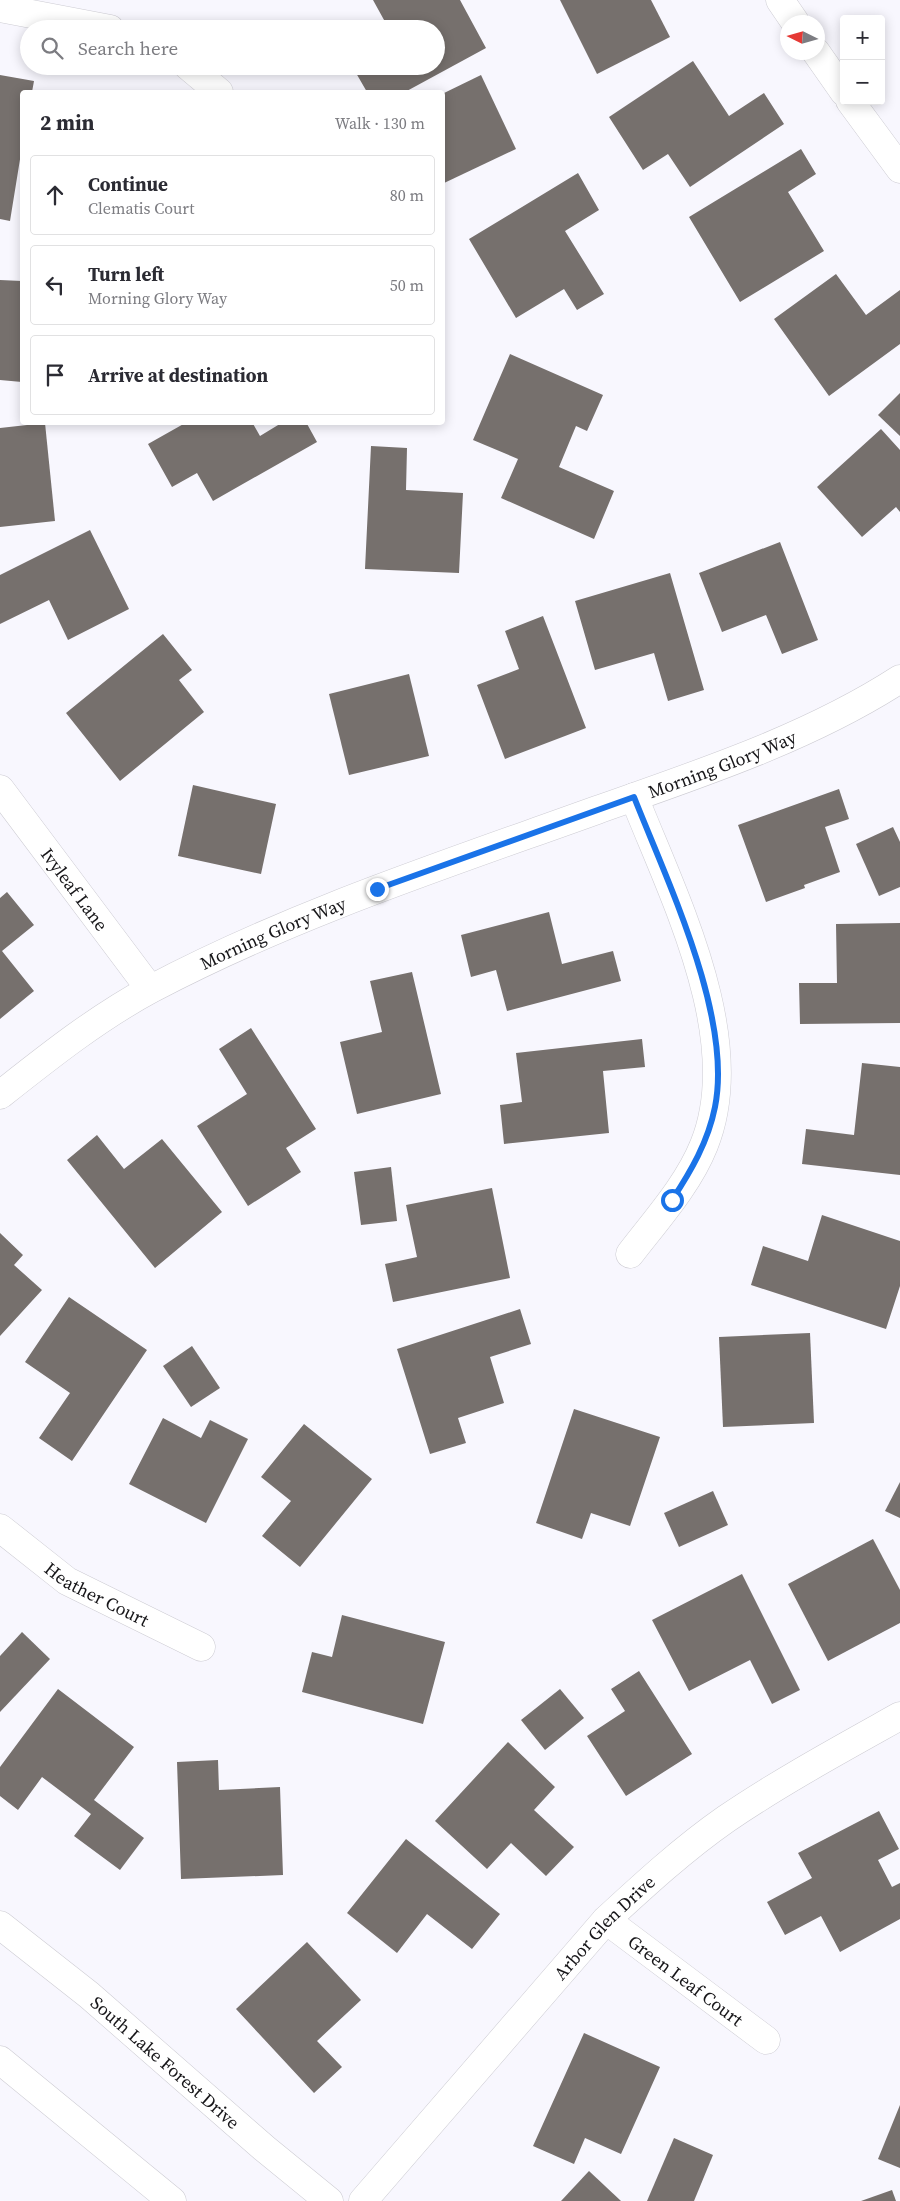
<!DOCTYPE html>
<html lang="en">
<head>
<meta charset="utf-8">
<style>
	body { margin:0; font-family:"Source Serif 4",serif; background:#f7f7f7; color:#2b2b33 }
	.controls { position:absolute; right:15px; top:15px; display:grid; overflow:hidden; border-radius:5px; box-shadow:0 2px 12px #0003 }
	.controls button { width:45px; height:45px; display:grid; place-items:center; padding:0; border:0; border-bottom:1px solid #e1e1e2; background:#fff; color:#2b2b33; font:25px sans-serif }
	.compass { position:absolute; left:780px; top:15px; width:45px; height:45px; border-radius:50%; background:#fff; box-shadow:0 2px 12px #0003; rotate:275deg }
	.stop { position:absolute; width:15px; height:15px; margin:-11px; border:4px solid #1a73e8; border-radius:50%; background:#fff }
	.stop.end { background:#1a73e8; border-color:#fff; box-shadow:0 1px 5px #0008 }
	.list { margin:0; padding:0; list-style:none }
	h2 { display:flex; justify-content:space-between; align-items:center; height:65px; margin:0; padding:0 20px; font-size:21px }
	h2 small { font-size:16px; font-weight:400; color:#7c7c81 }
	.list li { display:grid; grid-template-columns:32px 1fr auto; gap:15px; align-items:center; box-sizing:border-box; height:80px; margin:0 10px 10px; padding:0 10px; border:1px solid #e1e1e2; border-radius:5px }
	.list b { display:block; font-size:19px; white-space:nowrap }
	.list p { margin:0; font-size:16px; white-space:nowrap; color:#7c7c81 }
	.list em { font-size:16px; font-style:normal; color:#7c7c81 }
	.icon { flex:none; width:28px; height:28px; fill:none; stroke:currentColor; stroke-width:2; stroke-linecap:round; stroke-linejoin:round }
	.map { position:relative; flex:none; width:900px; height:2201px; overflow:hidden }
	.search { position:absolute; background:#fff; box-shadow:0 2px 12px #0003; left:20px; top:20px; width:425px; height:55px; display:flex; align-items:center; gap:12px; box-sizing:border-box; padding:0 18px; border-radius:28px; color:#7c7c81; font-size:19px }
	.panel { position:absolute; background:#fff; box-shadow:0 2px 12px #0003; left:20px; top:90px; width:425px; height:335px; border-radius:5px }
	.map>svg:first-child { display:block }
	.building { fill:#76706d }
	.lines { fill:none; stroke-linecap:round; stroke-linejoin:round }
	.street-casing { stroke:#cdccd3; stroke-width:29 }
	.secondary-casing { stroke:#cdccd3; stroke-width:29 }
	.street { stroke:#fff; stroke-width:28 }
	.secondary { stroke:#fff; stroke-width:28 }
	.route { stroke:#1a73e8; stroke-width:6 }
	.labels { text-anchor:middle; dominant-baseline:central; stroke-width:4; stroke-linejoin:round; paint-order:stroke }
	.street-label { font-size:18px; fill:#171619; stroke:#fff }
</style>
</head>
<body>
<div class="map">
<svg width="900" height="2201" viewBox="0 0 900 2201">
	<rect width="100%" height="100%" fill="#f8f7fe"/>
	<g class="building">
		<path d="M 373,0 L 460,0 L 486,48 L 405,92 L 367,92 L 356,73 L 369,66 L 436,66 L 436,29 L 389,29 Z"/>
		<path d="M 560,0 L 651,0 L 670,37 L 597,74 Z"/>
		<path d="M 693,61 L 729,116 L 764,93 L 784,124 L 690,187 L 668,154 L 643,170 L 609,117 Z"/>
		<path d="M 0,75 L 34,81 L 32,92 L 22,92 L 22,147 L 10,221 L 0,219 Z"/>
		<path d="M 481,75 L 516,149 L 442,184 L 442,94 Z"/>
		<path d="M 801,149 L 816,174 L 788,192 L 824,251 L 740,302 L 689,217 Z"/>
		<path d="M 578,173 L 599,210 L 565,231 L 604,294 L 577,310 L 564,289 L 516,318 L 469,239 Z"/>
		<path d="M 836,274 L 866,315 L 900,290 L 900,344 L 829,396 L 774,319 Z"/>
		<path d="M 0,280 L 22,281 L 22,382 L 0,380 Z"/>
		<path d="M 510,354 L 603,395 L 587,431 L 576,426 L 559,467 L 614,491 L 594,539 L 501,498 L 518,459 L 473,440 Z"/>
		<path d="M 900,393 L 900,436 L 878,415 Z"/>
		<path d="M 187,422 L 252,422 L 260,436 L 283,422 L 306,422 L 317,442 L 213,501 L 197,473 L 172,487 L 148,444 Z"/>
		<path d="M 45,423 L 55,521 L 0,527 L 0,428 Z"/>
		<path d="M 881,429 L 900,450 L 900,512 L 896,507 L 862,537 L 817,487 Z"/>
		<path d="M 371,446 L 407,448 L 406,490 L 463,493 L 459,573 L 365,569 Z"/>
		<path d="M 90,530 L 129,609 L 68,640 L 49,600 L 0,624 L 0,575 Z"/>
		<path d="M 780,542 L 818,640 L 782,654 L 766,615 L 722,632 L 699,573 Z"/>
		<path d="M 670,573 L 704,690 L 668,701 L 654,653 L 595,670 L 575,601 Z"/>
		<path d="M 543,616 L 586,728 L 505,759 L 477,685 L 519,669 L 505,631 Z"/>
		<path d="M 163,634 L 192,670 L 179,680 L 204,712 L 120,781 L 66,713 Z"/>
		<path d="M 409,674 L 429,756 L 349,775 L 329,694 Z"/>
		<path d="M 193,785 L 276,804 L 261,874 L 178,856 Z"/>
		<path d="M 839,789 L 849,819 L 825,827 L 840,872 L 804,885 L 805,888 L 766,902 L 738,825 Z"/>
		<path d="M 893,827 L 900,842 L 900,887 L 879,896 L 856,844 Z"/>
		<path d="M 7,892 L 34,925 L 2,951 L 34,991 L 0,1019 L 0,898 Z"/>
		<path d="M 549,912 L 562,964 L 613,951 L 621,981 L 507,1011 L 496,970 L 471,977 L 461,935 Z"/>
		<path d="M 900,923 L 900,1023 L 800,1024 L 799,983 L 837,983 L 836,924 Z"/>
		<path d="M 412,972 L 441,1094 L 357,1114 L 340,1042 L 382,1032 L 370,981 Z"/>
		<path d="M 251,1028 L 316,1129 L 286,1148 L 301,1172 L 248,1206 L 197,1126 L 247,1094 L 219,1049 Z"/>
		<path d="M 642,1039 L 645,1067 L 603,1071 L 609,1133 L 504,1144 L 500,1105 L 522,1102 L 516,1053 Z"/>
		<path d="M 862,1063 L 900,1067 L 900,1175 L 802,1164 L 806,1129 L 854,1135 Z"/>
		<path d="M 97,1135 L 124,1169 L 162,1139 L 222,1212 L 155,1268 L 67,1160 Z"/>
		<path d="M 391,1167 L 397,1221 L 361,1225 L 354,1172 Z"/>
		<path d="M 492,1188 L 510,1278 L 393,1302 L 385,1264 L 417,1257 L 406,1205 Z"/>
		<path d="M 822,1215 L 900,1241 L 900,1286 L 886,1329 L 751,1285 L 763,1246 L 808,1261 Z"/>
		<path d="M 0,1233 L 23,1255 L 14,1265 L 42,1290 L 0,1336 Z"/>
		<path d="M 69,1297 L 147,1350 L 72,1461 L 39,1438 L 70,1393 L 25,1362 Z"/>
		<path d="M 520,1309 L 531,1344 L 490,1357 L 504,1403 L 458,1418 L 466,1443 L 430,1454 L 397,1349 Z"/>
		<path d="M 810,1333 L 814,1423 L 723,1427 L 719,1337 Z"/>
		<path d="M 192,1346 L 220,1388 L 191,1407 L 163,1366 Z"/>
		<path d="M 574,1409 L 660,1437 L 630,1526 L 591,1513 L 582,1539 L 536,1523 Z"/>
		<path d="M 163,1418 L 201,1438 L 210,1420 L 248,1439 L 206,1523 L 129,1484 Z"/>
		<path d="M 304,1424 L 372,1479 L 300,1567 L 262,1536 L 291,1501 L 261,1477 Z"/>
		<path d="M 900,1482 L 900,1518 L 885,1511 Z"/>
		<path d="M 713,1491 L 728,1525 L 679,1547 L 664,1513 Z"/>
		<path d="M 873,1539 L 900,1590 L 900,1623 L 828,1661 L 788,1584 Z"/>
		<path d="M 742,1574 L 800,1690 L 772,1704 L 750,1660 L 689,1691 L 652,1620 Z"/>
		<path d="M 342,1615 L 445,1642 L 423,1724 L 302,1692 L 312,1652 L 332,1657 Z"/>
		<path d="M 22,1632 L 50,1659 L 0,1712 L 0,1656 Z"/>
		<path d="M 639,1671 L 692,1754 L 626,1796 L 587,1736 L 625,1711 L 611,1689 Z"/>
		<path d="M 58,1689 L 134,1747 L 94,1800 L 144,1838 L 120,1870 L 74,1836 L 91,1814 L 42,1777 L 18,1810 L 0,1796 L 0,1767 Z"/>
		<path d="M 560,1689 L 584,1718 L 545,1750 L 521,1720 Z"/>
		<path d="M 508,1742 L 555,1787 L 534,1810 L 574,1847 L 546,1876 L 511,1843 L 487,1869 L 435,1821 Z"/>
		<path d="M 218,1760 L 219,1790 L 280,1787 L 283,1875 L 181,1879 L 177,1762 Z"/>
		<path d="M 879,1811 L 899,1849 L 878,1860 L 892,1887 L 900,1883 L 900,1919 L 840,1952 L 821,1916 L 785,1935 L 767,1902 L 812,1878 L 798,1853 Z"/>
		<path d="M 406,1839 L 500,1914 L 472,1949 L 427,1914 L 397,1953 L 347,1913 Z"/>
		<path d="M 307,1942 L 361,2000 L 317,2041 L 342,2067 L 314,2093 L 236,2009 Z"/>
		<path d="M 584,2033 L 660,2067 L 621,2154 L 585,2138 L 574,2164 L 533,2146 Z"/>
		<path d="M 900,2105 L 900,2168 L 878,2159 Z"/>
		<path d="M 674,2138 L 713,2155 L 694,2201 L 647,2201 Z"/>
		<path d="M 589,2171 L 621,2201 L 561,2201 Z"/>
		<path d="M 892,2190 L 896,2201 L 861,2201 Z"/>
	</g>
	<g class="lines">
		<defs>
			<g id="street">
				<path d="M 780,0 L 795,22"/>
				<path d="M 0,8 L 110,29"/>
				<path d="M 816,52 L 844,92"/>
				<path d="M 188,66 L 219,92"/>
				<path d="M 850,101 L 900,169"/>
				<path id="s1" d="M 0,789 L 150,989"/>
				<path id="s2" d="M 0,1095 C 48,1057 97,1018 151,989 C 293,914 447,864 597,810 C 699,774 809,738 900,679"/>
				<path d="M 630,1254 C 656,1220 688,1185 704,1145 C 747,1039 673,896 634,797"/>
				<path id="s3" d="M 0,1528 L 67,1581 L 201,1647"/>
				<path id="s4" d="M 606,1920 L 766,2040"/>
				<path id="s5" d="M 363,2201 L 606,1920 C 644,1885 683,1849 726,1819 C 782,1781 841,1749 900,1716"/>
			</g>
			<g id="secondary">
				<path id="s6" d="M 0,1925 L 89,1995 L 264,2148 L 329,2201"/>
				<path d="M 0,2060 L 172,2201"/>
			</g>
		</defs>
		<use href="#street" class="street-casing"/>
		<use href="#secondary" class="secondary-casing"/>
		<use href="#street" class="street"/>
		<use href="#secondary" class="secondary"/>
	</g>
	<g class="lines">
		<path class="route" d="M 377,889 L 634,797 C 667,881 733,1017 715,1107 C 708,1142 691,1171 672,1200"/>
	</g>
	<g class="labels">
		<g class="street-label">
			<text stroke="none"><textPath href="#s2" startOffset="799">Morning Glory Way</textPath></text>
			<text stroke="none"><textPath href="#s1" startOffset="125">Ivyleaf Lane</textPath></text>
			<text stroke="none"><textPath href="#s2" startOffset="319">Morning Glory Way</textPath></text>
			<text stroke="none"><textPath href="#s3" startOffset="118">Heather Court</textPath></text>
			<text stroke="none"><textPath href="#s5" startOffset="365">Arbor Glen Drive</textPath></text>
			<text stroke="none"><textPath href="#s4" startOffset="100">Green Leaf Court</textPath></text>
			<text stroke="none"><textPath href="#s6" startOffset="215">South Lake Forest Drive</textPath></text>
		</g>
	</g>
</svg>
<div class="controls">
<button>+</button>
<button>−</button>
</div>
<svg class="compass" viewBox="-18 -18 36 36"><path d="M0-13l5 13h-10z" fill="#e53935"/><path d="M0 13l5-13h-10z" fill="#7c7c81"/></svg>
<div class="stop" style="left:672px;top:1200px"></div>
<div class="stop end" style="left:377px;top:889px"></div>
<div class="search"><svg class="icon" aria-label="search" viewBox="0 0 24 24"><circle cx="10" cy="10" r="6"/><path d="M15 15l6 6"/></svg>Search here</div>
<section class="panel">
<h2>2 min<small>Walk · 130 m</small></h2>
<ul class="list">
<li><svg class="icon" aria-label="ahead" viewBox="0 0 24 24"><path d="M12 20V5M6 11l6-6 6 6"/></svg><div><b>Continue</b><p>Clematis Court</p></div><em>80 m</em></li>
<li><svg class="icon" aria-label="left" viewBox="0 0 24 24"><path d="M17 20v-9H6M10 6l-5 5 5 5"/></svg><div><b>Turn left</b><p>Morning Glory Way</p></div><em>50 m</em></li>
<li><svg class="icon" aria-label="arrive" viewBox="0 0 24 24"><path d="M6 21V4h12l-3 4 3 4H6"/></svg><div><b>Arrive at destination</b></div></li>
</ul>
</section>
</div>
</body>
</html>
